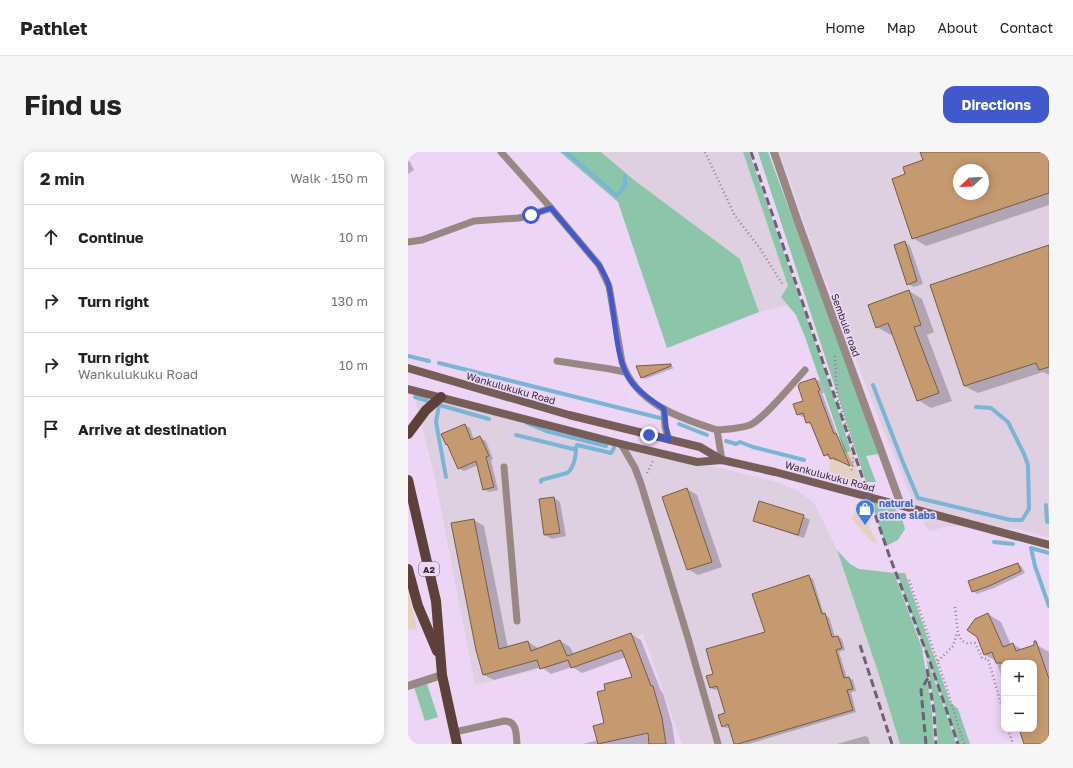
<!DOCTYPE html>
<html lang="en">
<head>
<meta charset="utf-8">
<style>
	body { margin:0; font-family:"Golos Text",sans-serif; background:#f6f6f6; color:#222 }
	.controls { position:absolute; right:12px; bottom:12px; display:grid; overflow:hidden; border-radius:8px; box-shadow:0 2px 10px #0003 }
	.controls button { width:36px; height:36px; display:grid; place-items:center; padding:0; border:0; border-bottom:1px solid #e0e0e0; background:#fff; color:#222; font:20px sans-serif }
	.compass { position:absolute; left:545px; top:12px; width:36px; height:36px; border-radius:50%; background:#fff; box-shadow:0 2px 10px #0003; rotate:247deg }
	.stop { position:absolute; width:12px; height:12px; margin:-9px; border:3px solid #4259cd; border-radius:50%; background:#fff }
	.stop.end { background:#4259cd; border-color:#fff; box-shadow:0 1px 4px #0008 }
	.list { margin:0; padding:0; list-style:none }
	h2 { display:flex; justify-content:space-between; align-items:center; height:52px; margin:0; padding:0 16px; font-size:17px }
	h2 small { font-size:13px; font-weight:400; color:#767676 }
	.list li { display:grid; grid-template-columns:26px 1fr auto; gap:12px; align-items:center; box-sizing:border-box; height:64px; padding:0 16px; border-top:1px solid #e0e0e0 }
	.list b { display:block; font-size:15px; white-space:nowrap }
	.list p { margin:0; font-size:13px; white-space:nowrap; color:#767676 }
	.list em { font-size:13px; font-style:normal; color:#767676 }
	.icon { flex:none; width:22px; height:22px; fill:none; stroke:currentColor; stroke-width:2; stroke-linecap:round; stroke-linejoin:round }
	.map { position:relative; flex:none; width:641px; height:592px; overflow:hidden; border-radius:12px }
	header { display:flex; align-items:center; gap:24px; box-sizing:border-box; height:56px; padding:0 20px; background:#fff; border-bottom:1px solid #e0e0e0 }
	header strong { font-size:19px }
	nav { display:flex; gap:22px; margin-inline-start:auto; font-size:14px }
	.intro { display:flex; align-items:center; justify-content:space-between; box-sizing:border-box; height:96px; padding:0 24px }
	h1 { margin:0; font-size:28px }
	.button { padding:10px 18px; border-radius:12px; background:#4259cd; color:#fff; font-size:14px; font-weight:700 }
	main { display:flex; gap:24px; padding:0 24px }
	aside { flex:1; background:#fff; border-radius:12px; box-shadow:0 2px 10px #0003 }
	.map>svg:first-child { display:block }
	.commercial { fill:#e3d1c1 }
	.industrial { fill:#decfe1; fill-rule:evenodd }
	.green { fill:#8cc5aa }
	.shadow { fill:#0003; fill-rule:evenodd }
	.lines { fill:none; stroke-linecap:round; stroke-linejoin:round }
	.stream { stroke:#7ab5d6; stroke-width:4 }
	.building { fill:#c69a70; stroke:#755c43; fill-rule:evenodd }
	.path { stroke:#928298; stroke-width:2.5; stroke-dasharray:1 3; stroke-linecap:butt }
	.service { stroke:#988782; stroke-width:7 }
	.minor { stroke:#988782; stroke-width:8 }
	.secondary { stroke:#765d57; stroke-width:8 }
	.primary { stroke:#5d4039; stroke-width:10 }
	.rail { stroke:#6f6174; stroke-width:3; stroke-dasharray:8 4; stroke-linecap:butt }
	.route { stroke:#4259cd; stroke-width:5 }
	.labels { text-anchor:middle; dominant-baseline:central; stroke-width:3.5; stroke-linejoin:round; paint-order:stroke }
	.shield { fill:#ecd5f5; stroke:#6a5d6f; stroke-width:1 }
	.shield-label { font-size:9px; font-weight:bold; fill:#322935 }
	.street-label { font-size:10px; fill:#322935; stroke:#ecd5f5 }
	.shop-label { font-size:10px; font-weight:bold; fill:#366cbe; stroke:#ecd5f5; text-anchor:start }
</style>
</head>
<body>
<header>
<strong>Pathlet</strong>
<nav><a>Home</a><a>Map</a><a>About</a><a>Contact</a></nav>
</header>
<div class="intro"><h1>Find us</h1><a class="button">Directions</a></div>
<main>
<aside>
<h2>2 min<small>Walk · 150 m</small></h2>
<ul class="list">
<li><svg class="icon" aria-label="ahead" viewBox="0 0 24 24"><path d="M12 20V5M6 11l6-6 6 6"/></svg><div><b>Continue</b></div><em>10 m</em></li>
<li><svg class="icon" aria-label="right" viewBox="0 0 24 24"><path d="M7 20v-9h11M14 6l5 5-5 5"/></svg><div><b>Turn right</b></div><em>130 m</em></li>
<li><svg class="icon" aria-label="right" viewBox="0 0 24 24"><path d="M7 20v-9h11M14 6l5 5-5 5"/></svg><div><b>Turn right</b><p>Wankulukuku Road</p></div><em>10 m</em></li>
<li><svg class="icon" aria-label="arrive" viewBox="0 0 24 24"><path d="M6 21V4h12l-3 4 3 4H6"/></svg><div><b>Arrive at destination</b></div></li>
</ul>
</aside>
<div class="map">
<svg width="641" height="592" viewBox="0 0 641 592">
	<rect width="100%" height="100%" fill="#ecd5f5"/>
	<g class="commercial">
		<path d="M 443,299 L 454,333 L 442,331 L 435,332 L 429,329 L 421,317 L 422,308 Z"/>
		<path d="M 448,359 L 458,368 L 470,393 L 463,389 L 443,366 Z"/>
		<path d="M 0,437 L 9,477 L 0,478 Z"/>
	</g>
	<g class="industrial">
		<path d="M 193,0 L 335,0 L 380,134 L 373,145 L 380,153 L 351,160 L 332,107 L 226,28 Z"/>
		<path d="M 372,0 L 641,0 L 641,385 L 609,377 L 551,374 L 536,375 L 522,379 L 520,378 L 505,350 L 463,247 L 401,85 ZM 551,18 L 575,18 L 575,42 L 551,42 Z"/>
		<path d="M 5,239 L 372,331 L 390,339 L 406,351 L 429,398 L 471,523 L 492,592 L 274,592 L 235,482 L 146,514 L 67,533 L 27,326 Z"/>
	</g>
	<g class="green">
		<path d="M 152,0 L 193,0 L 226,28 L 332,107 L 351,160 L 259,196 L 210,50 Z"/>
		<path d="M 335,0 L 341,0 L 418,222 L 443,299 L 437,301 L 397,185 L 388,163 L 373,145 L 380,134 Z"/>
		<path d="M 350,0 L 360,0 L 471,302 L 458,304 L 468,330 L 458,330 Z"/>
		<path d="M 459,338 L 464,339 L 471,354 L 484,354 L 493,363 L 497,377 L 490,388 L 478,394 Z"/>
		<path d="M 429,398 L 442,412 L 451,417 L 486,421 L 514,496 L 524,560 L 526,592 L 492,592 L 471,523 Z"/>
		<path d="M 489,421 L 497,421 L 542,550 L 550,557 L 562,592 L 551,592 Z"/>
		<path d="M 518,504 L 548,591 L 549,592 L 530,592 L 527,559 Z"/>
		<path d="M 19,532 L 30,565 L 17,569 L 6,535 Z"/>
	</g>
	<g class="shadow">
		<path d="M 513,0 L 641,0 L 641,53 L 518,94 L 505,86 L 499,23 L 516,9 ZM 551,18 L 575,18 L 575,42 L 551,42 Z"/>
		<path d="M 0,6 L 6,18 L 0,22 Z"/>
		<path d="M 497,90 L 502,94 L 515,132 L 506,135 L 500,132 Z"/>
		<path d="M 641,94 L 641,223 L 635,220 L 570,241 L 556,234 Z"/>
		<path d="M 501,139 L 514,147 L 526,180 L 519,183 L 544,249 L 523,256 L 510,248 L 485,182 L 483,183 L 469,175 Z"/>
		<path d="M 262,213 L 266,216 L 237,227 L 234,225 Z"/>
		<path d="M 407,227 L 412,229 L 416,241 L 414,241 L 429,282 L 427,282 L 431,308 L 428,309 L 417,303 L 404,273 L 399,271 L 397,264 L 394,265 L 390,262 Z"/>
		<path d="M 57,273 L 62,276 L 66,288 L 72,286 L 78,289 L 85,307 L 83,308 L 90,338 L 81,340 L 76,337 L 70,313 L 56,319 L 50,316 L 41,293 L 39,292 Z"/>
		<path d="M 430,283 L 432,285 L 446,315 L 443,314 Z"/>
		<path d="M 279,337 L 289,343 L 314,415 L 290,423 L 280,417 Z"/>
		<path d="M 146,346 L 152,350 L 158,384 L 144,387 L 137,383 Z"/>
		<path d="M 395,364 L 402,368 L 396,386 L 353,372 L 346,369 Z"/>
		<path d="M 66,368 L 76,374 L 100,496 L 120,490 L 130,496 L 152,489 L 162,495 L 166,503 L 223,482 L 233,488 L 253,539 L 255,541 L 264,572 L 267,592 L 175,592 L 190,588 L 198,572 L 199,538 L 225,526 L 218,505 L 174,521 L 164,515 L 143,522 L 133,515 L 86,528 L 76,523 Z"/>
		<path d="M 610,412 L 614,415 L 617,421 L 586,436 L 569,442 L 565,439 Z"/>
		<path d="M 401,425 L 405,427 L 416,463 L 421,465 L 427,485 L 430,485 L 434,487 L 437,498 L 431,500 L 439,526 L 441,526 L 445,528 L 448,539 L 443,540 L 448,560 L 341,592 L 327,592 L 322,575 L 318,576 L 314,574 L 318,562 L 311,537 L 306,538 L 302,535 L 306,523 L 358,480 Z"/>
		<path d="M 580,462 L 593,470 L 603,493 L 605,492 L 615,498 L 629,493 L 641,500 L 641,592 L 617,592 L 612,577 L 626,577 L 626,511 L 596,511 L 596,531 L 588,509 L 577,503 L 570,484 Z"/>
		<path d="M 457,584 L 460,585 L 462,592 L 429,592 Z"/>
	</g>
	<g class="lines">
		<g class="stream">
			<path d="M 158,0 L 209,44 L 217,33 L 217,24"/>
			<path d="M 0,204 L 21,209"/>
			<path d="M 31,211 L 252,266"/>
			<path d="M 465,233 L 494,308 L 510,346 L 603,368 L 614,368 L 621,357 L 620,313 L 616,302 L 600,270 L 583,256 L 568,255"/>
			<path d="M 7,245 L 20,249"/>
			<path d="M 28,252 L 81,267"/>
			<path d="M 31,253 L 28,270 L 38,325"/>
			<path d="M 119,271 L 138,279 L 198,294"/>
			<path d="M 271,272 L 299,283"/>
			<path d="M 108,283 L 165,297 L 168,296 L 169,293 L 203,301 L 206,296"/>
			<path d="M 318,289 L 328,292 L 332,290 L 345,295 L 396,308"/>
			<path d="M 133,330 L 133,328 L 159,321 C 166,316 168,304 168,296"/>
			<path d="M 638,353 L 639,370 L 641,370"/>
			<path d="M 586,390 L 605,392"/>
			<path d="M 641,401 L 623,396 L 627,414 L 641,454"/>
		</g>
	</g>
	<g class="building">
		<path d="M 512,0 L 641,0 L 641,41 L 504,87 L 484,27 L 497,22 L 495,15 L 515,8 ZM 551,18 L 575,18 L 575,42 L 551,42 Z"/>
		<path d="M 497,89 L 509,129 L 499,133 L 486,93 Z"/>
		<path d="M 641,93 L 641,215 L 631,218 L 628,211 L 556,234 L 522,133 Z"/>
		<path d="M 501,138 L 513,173 L 506,175 L 531,241 L 509,249 L 480,171 L 468,176 L 460,153 Z"/>
		<path d="M 263,212 L 263,214 L 233,226 L 228,214 Z"/>
		<path d="M 407,226 L 412,238 L 410,239 L 426,282 L 428,281 L 442,314 L 425,306 L 422,307 L 420,302 L 416,304 L 402,270 L 398,271 L 395,261 L 389,263 L 385,252 L 395,249 L 390,234 L 392,231 Z"/>
		<path d="M 57,272 L 63,288 L 72,284 L 81,304 L 78,305 L 86,335 L 75,338 L 68,309 L 50,317 L 39,292 L 38,293 L 33,282 Z"/>
		<path d="M 279,336 L 304,410 L 279,418 L 254,345 Z"/>
		<path d="M 146,345 L 152,381 L 136,383 L 131,347 Z"/>
		<path d="M 351,349 L 396,363 L 390,383 L 345,369 Z"/>
		<path d="M 66,367 L 91,497 L 120,489 L 123,499 L 152,488 L 159,504 L 223,481 L 243,534 L 245,534 L 254,566 L 258,592 L 241,592 L 240,581 L 190,592 L 185,574 L 196,571 L 189,540 L 197,538 L 196,532 L 224,525 L 214,498 L 163,516 L 160,508 L 132,517 L 129,508 L 75,523 L 68,498 L 43,371 Z"/>
		<path d="M 610,411 L 613,419 L 581,434 L 564,440 L 560,429 Z"/>
		<path d="M 401,423 L 414,462 L 417,461 L 424,485 L 430,484 L 434,496 L 428,498 L 436,526 L 441,525 L 445,537 L 439,538 L 445,558 L 330,592 L 326,592 L 320,572 L 314,575 L 310,563 L 317,561 L 309,534 L 302,536 L 298,524 L 305,522 L 298,497 L 357,480 L 344,442 Z"/>
		<path d="M 580,461 L 595,495 L 605,491 L 608,499 L 626,493 L 626,489 L 628,489 L 641,527 L 641,592 L 616,592 L 611,577 L 626,577 L 626,511 L 588,511 L 584,500 L 576,503 L 569,485 L 559,478 L 567,467 Z"/>
	</g>
	<g class="lines">
		<g class="path">
			<path d="M 297,0 L 327,64 L 351,95 L 375,133"/>
			<path d="M 427,204 L 429,245 L 445,294 L 445,311 L 443,321"/>
			<path d="M 239,321 L 245,309"/>
			<path d="M 501,428 L 538,534 L 556,592"/>
			<path d="M 547,455 L 550,481 L 554,489 L 559,491 L 567,491 L 574,506 L 580,507 L 596,562"/>
			<path d="M 530,509 L 545,494 L 549,481"/>
			<path d="M 600,577 L 605,592"/>
		</g>
		<g class="service">
			<path d="M 93,0 L 143,56 L 191,113 L 201,134 L 214,210 C 227,251 271,266 309,278 L 314,308"/>
			<path d="M 0,90 L 14,88 L 66,69 L 111,66 L 123,63 L 143,56"/>
			<path d="M 149,209 L 202,217 L 217,220"/>
			<path d="M 256,257 L 257,275 L 261,288"/>
			<path d="M 309,278 C 320,277 331,277 342,273 C 357,266 385,231 397,218"/>
			<path d="M 213,292 L 227,316 L 233,332 L 280,486 L 310,592"/>
			<path d="M 96,315 L 109,469"/>
			<path d="M 47,580 L 96,569 C 109,569 108,581 109,592"/>
		</g>
		<g class="minor">
			<path d="M 366,0 L 390,70 L 493,353"/>
			<path d="M 0,534 L 34,523"/>
		</g>
		<g class="secondary">
			<path d="M 0,216 L 161,263 L 292,295 L 314,308"/>
			<path d="M 0,237 L 213,292 L 289,310 L 314,308 L 367,320 L 641,393"/>
		</g>
		<g class="primary">
			<path d="M 0,282 L 18,258 L 33,245"/>
			<path d="M 0,328 L 28,449 L 34,523 L 49,592"/>
			<path d="M 0,417 L 10,454 L 29,499"/>
		</g>
		<g class="rail">
			<path d="M 343,0 L 481,403 L 521,507 L 550,592"/>
			<path d="M 452,493 L 484,592"/>
			<path d="M 519,517 L 526,560 L 528,592"/>
			<path d="M 518,592 L 513,538 L 520,526 L 520,523"/>
		</g>
	</g>
	<g class="lines">
		<path class="route" d="M 123,63 L 143,56 L 191,113 C 195,120 200,128 201,135 C 208,163 206,210 225,232 C 234,243 245,249 256,257 L 258,275 L 261,288 L 241,283"/>
	</g>
	<defs>
		<symbol id="shop-pin" viewBox="-11 -11 22 30"><path d="M0 17L-7.5 6A9.5 9.5 0 1 1 7.5 6Z" fill="#3f7fe0" stroke="#ecd5f5"/><path d="M-5-2.5h2.3a2.7 3.5 0 0 1 5.4 0H5L5.5 6h-11ZM-1.5-2.5h3a1.5 2.3 0 0 0-3 0Z" fill="#fff"/></symbol>
	</defs>
	<g fill-rule="evenodd">
		<use href="#shop-pin" x="446" y="346" width="22" height="30"/>
	</g>
	<g class="labels">
		<rect class="shield" x="11" y="410" width="20" height="14" rx="3"/>
		<g class="shield-label">
			<text x="21" y="417">A2</text>
		</g>
		<g class="street-label">
			<text transform="translate(438 173) rotate(70)">Sembule road</text>
			<text transform="translate(103 236) rotate(16)">Wankulukuku Road</text>
			<text transform="translate(422 324) rotate(15)">Wankulukuku Road</text>
		</g>
		<g class="shop-label">
			<text x="471" y="351">natural<tspan x="471" dy="12">stone slabs</tspan></text>
		</g>
	</g>
</svg>
<div class="controls">
<button>+</button>
<button>−</button>
</div>
<svg class="compass" viewBox="-18 -18 36 36"><path d="M0-13l5 13h-10z" fill="#e53935"/><path d="M0 13l5-13h-10z" fill="#767676"/></svg>
<div class="stop" style="left:123px;top:63px"></div>
<div class="stop end" style="left:241px;top:283px"></div>
</div>
</main>
</body>
</html>
